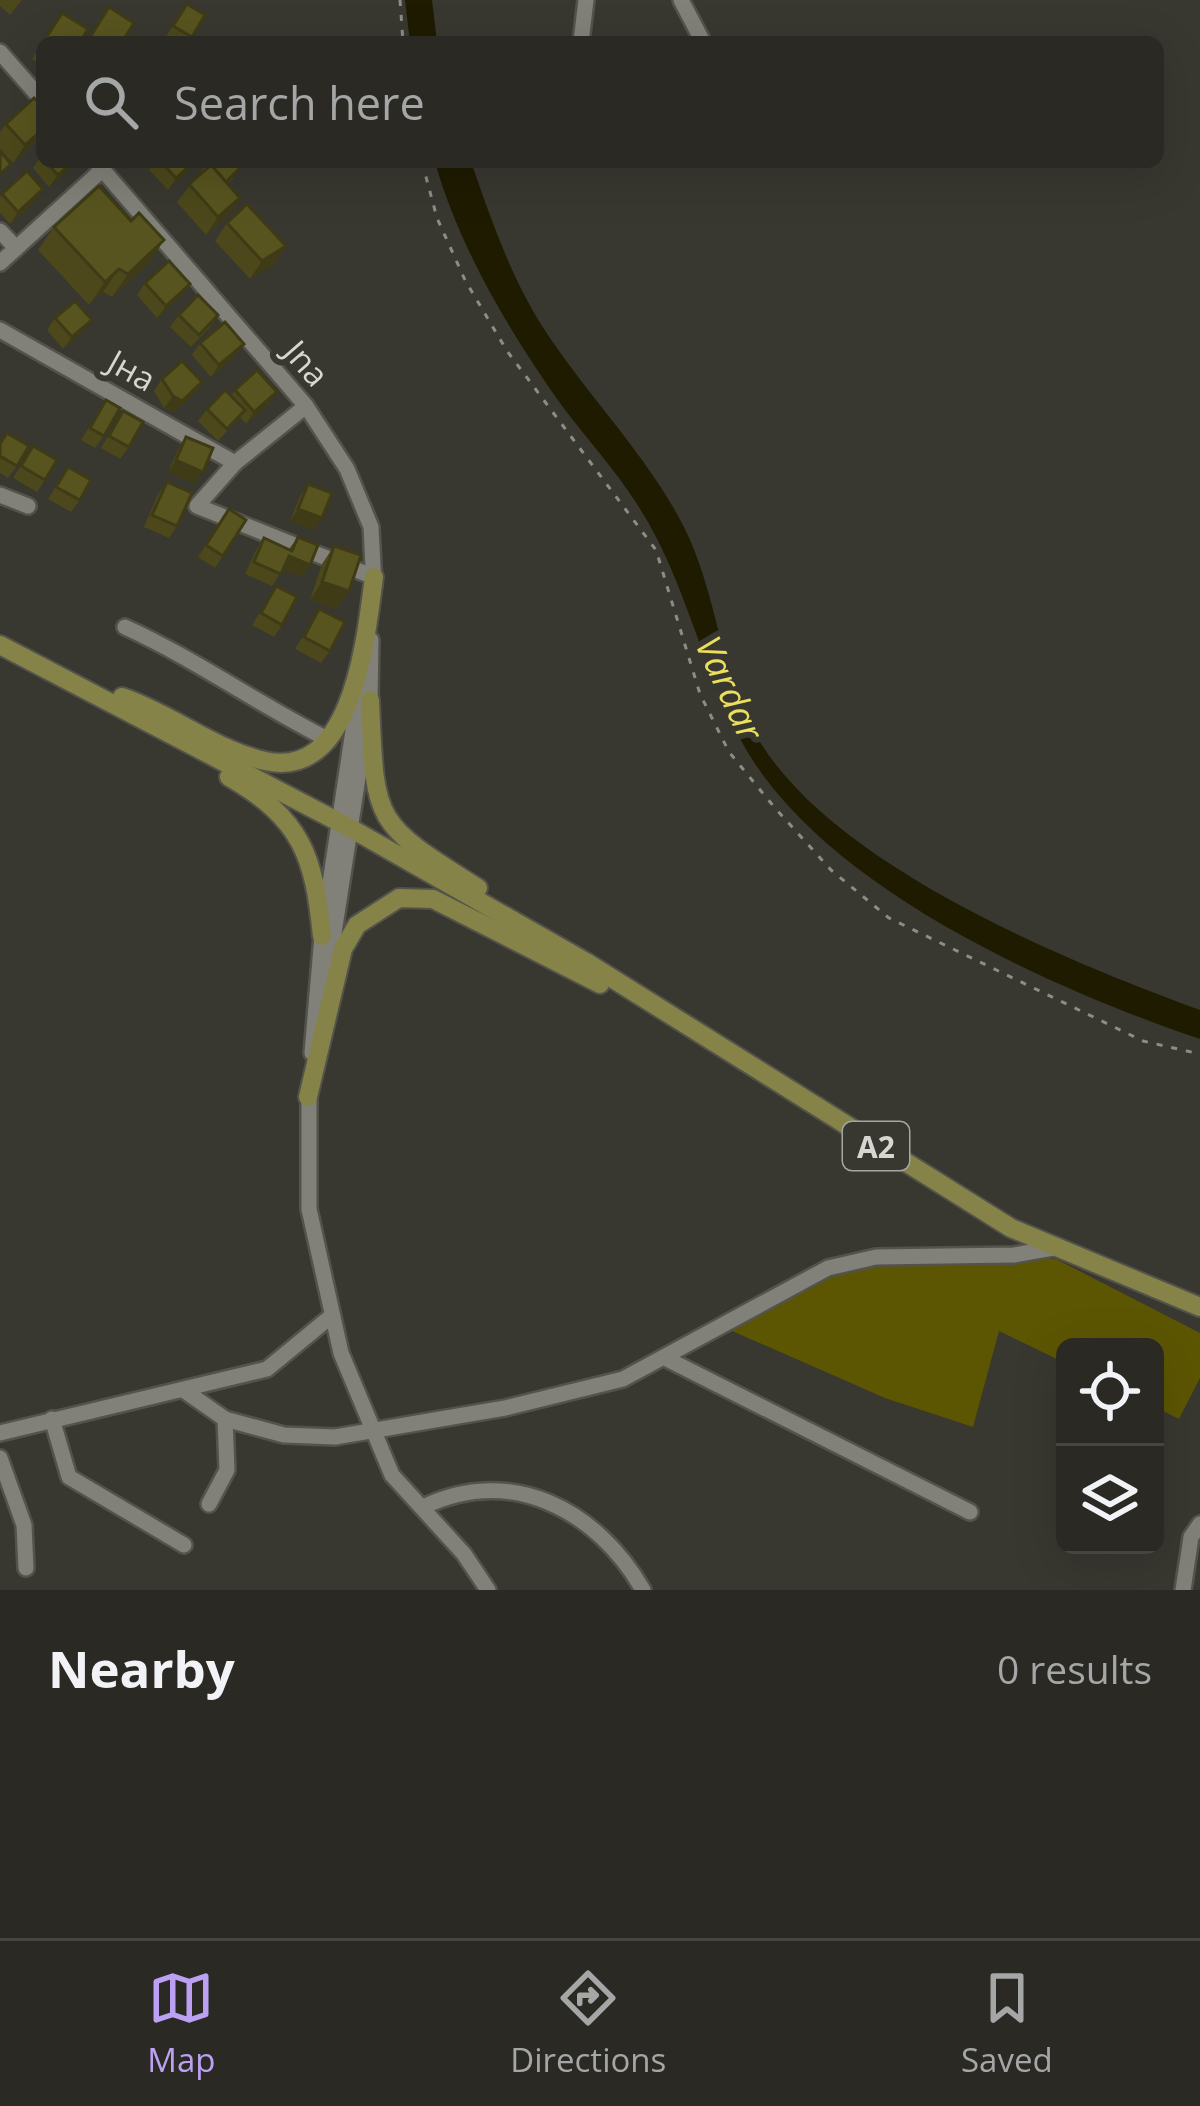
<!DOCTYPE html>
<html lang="en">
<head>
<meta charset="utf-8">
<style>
	body { margin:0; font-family:"Open Sans",sans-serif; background:#363531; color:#f1f3f6 }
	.controls { position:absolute; right:36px; bottom:36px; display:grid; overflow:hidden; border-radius:18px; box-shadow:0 12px 48px #0002 }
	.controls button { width:108px; height:108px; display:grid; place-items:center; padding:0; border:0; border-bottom:3px solid #464541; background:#2a2924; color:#f1f3f6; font:60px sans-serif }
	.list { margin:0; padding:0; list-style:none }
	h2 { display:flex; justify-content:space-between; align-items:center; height:156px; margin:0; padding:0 48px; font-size:51px }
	h2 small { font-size:39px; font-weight:400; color:#a5a6a6 }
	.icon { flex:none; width:66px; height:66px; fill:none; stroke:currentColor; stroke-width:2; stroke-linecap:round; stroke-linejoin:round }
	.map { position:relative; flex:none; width:1200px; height:1590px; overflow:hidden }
	.search { position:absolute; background:#2a2924; box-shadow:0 12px 48px #0002; left:36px; right:36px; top:36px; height:132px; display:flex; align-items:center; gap:30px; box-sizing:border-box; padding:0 42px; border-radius:18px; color:#a5a6a6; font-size:45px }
	.sheet { height:348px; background:#2a2924 }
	nav { display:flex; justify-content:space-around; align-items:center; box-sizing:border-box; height:168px; border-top:3px solid #464541; background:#2a2924; font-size:33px; color:#a5a6a6 }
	nav a { display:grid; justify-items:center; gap:6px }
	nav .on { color:#bca0f2 }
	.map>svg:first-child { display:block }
	.green { fill:#5c5603 }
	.water { fill:#1e1b00 }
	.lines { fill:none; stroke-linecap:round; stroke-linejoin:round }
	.minor-casing { stroke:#53534c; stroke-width:20 }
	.major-casing { stroke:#53534c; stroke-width:22 }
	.path { stroke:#8d8d87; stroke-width:3; stroke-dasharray:6 9; stroke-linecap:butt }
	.minor { stroke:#818179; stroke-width:15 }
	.major { stroke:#868348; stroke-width:18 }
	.wall { fill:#4c481b }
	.shaded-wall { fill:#3e3b16 }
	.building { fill:#58541f; stroke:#3e3b16; stroke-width:3 }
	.labels { text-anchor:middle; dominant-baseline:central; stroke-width:12; stroke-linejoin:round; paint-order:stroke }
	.shield { fill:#383730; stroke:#a7a7a1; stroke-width:3 }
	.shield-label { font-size:30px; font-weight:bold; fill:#d7d7d2 }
	.street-label { font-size:33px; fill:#d7d7d2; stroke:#383730 }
	.water-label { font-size:36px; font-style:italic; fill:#eae05b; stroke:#383730 }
</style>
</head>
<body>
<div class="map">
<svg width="1200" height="1590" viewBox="0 0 1200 1590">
	<rect width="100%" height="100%" fill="#383730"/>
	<path class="green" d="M 1014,1255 L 1056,1259 L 1200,1333 L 1200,1378 L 1179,1419 L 1155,1407 L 1155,1347 L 1065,1347 L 1065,1363 L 999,1331 L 973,1427 L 885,1398 L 723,1327 L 828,1268 Z"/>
	<g class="water">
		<path d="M 405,0 L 432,0 L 437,42 L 410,42 Z"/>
		<path d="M 435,162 L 471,162 C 491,219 511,278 544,329 C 585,392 640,448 677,514 C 714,578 717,654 748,720 C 812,858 1063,960 1200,1010 L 1200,1039 C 1050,988 822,887 743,744 C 700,666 686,579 637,504 C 614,468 585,437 560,403 C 509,331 459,247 435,162 Z"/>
	</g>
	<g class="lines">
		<defs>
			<g id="minor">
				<path d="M 681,0 L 703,42"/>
				<path d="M 581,42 L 586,0"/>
				<path d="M 0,52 L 42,100"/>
				<path d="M 96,162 L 306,406 L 347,469 L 371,527 L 374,586"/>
				<path d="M 0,231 L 16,248"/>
				<path d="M 0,263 L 103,169"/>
				<path d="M 0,330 L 235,463 L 306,406"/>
				<path d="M 235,463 L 197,506 L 374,577"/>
				<path d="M 0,495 L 28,506"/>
				<path d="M 125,627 C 197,660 259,705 329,740"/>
				<path d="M 325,991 L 370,700 L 371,640"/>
				<path d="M 312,1053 L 322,936 L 359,691"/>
				<path d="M 309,1089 L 309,1209 L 341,1353 L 392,1475 L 464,1554 L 488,1590"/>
				<path d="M 667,1359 L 970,1512"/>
				<path d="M 185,1391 L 225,1419 L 284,1435 L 335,1437 L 505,1408 L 623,1379 L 828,1268 L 876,1257 L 1014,1255 L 1053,1248"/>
				<path d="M 52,1419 L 69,1477 L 184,1545"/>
				<path d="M 0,1433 L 267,1369 L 329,1318"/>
				<path d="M 0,1458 L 24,1525 L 26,1568"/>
				<path d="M 209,1504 L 227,1470 L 225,1419"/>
				<path d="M 423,1507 C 512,1464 598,1511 643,1590"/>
				<path d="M 1183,1590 L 1191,1537 L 1200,1524"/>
			</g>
			<g id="major">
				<path d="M 0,645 L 352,829 L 586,962 L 1011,1228 L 1200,1307"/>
				<path d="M 122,697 C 170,713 215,750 265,761 C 354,781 366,635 374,577"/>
				<path d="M 370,700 C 375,824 373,822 478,888"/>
				<path d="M 229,777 C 302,819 314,856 322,936"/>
				<path d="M 308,1097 L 343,949 L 357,925 L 399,898 L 433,899 L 600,984"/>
			</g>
		</defs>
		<use href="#minor" class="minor-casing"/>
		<use href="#major" class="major-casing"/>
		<g class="path">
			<path d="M 400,0 L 403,42"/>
			<path d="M 422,162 L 437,218 L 465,280 L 507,351 L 656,550 L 700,694 L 729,752 L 775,808 L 831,870 L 889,918 L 1143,1041 L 1200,1054"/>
		</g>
		<use href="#minor" class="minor"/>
		<use href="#major" class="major"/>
	</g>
	<g class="wall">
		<path d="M 0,0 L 22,0 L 10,15 L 0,6 Z"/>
		<path d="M 187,4 L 205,15 L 188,42 L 171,42 L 165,38 Z"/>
		<path d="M 42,43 L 42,66 L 32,59 Z"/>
		<path d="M 42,106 L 42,136 L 13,163 L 0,149 L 0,132 L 6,124 Z"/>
		<path d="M 42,155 L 42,162 L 75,162 L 49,187 L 33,168 Z"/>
		<path d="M 155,162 L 195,162 L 188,171 L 168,190 L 149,170 Z"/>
		<path d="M 206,165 L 234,178 L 227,184 L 240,198 L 227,216 L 206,235 L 177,202 Z"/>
		<path d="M 2,194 L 35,201 L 10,224 L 0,213 L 0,197 Z"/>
		<path d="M 131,221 L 164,240 L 148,264 L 112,297 L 103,292 L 89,305 L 38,250 L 54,227 Z"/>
		<path d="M 227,223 L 286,246 L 274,264 L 250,279 L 215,241 Z"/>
		<path d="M 145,283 L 190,284 L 181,296 L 157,318 L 137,295 Z"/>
		<path d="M 179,315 L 218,315 L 210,327 L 191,347 L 170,327 Z"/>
		<path d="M 55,318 L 83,331 L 63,349 L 47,330 Z"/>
		<path d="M 200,343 L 244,344 L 236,355 L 211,377 L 192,355 Z"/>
		<path d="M 162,379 L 202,382 L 194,394 L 174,412 L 164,408 L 154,391 Z"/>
		<path d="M 235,390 L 277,392 L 268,404 L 246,424 L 240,417 L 218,441 L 198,421 L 207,409 L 231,396 Z"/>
		<path d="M 106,400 L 104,436 L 95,448 L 81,440 Z"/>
		<path d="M 123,411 L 129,447 L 120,459 L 101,448 Z"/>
		<path d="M 7,433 L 17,466 L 8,478 L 0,473 L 0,442 Z"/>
		<path d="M 186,437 L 194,484 L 168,472 L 178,449 Z"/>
		<path d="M 33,446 L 45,480 L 37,492 L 13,478 Z"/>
		<path d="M 68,467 L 80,500 L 71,512 L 48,499 Z"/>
		<path d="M 167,482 L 177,526 L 169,538 L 144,527 L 158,494 Z"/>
		<path d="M 308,484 L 314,530 L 290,521 L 300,496 Z"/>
		<path d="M 229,509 L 246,520 L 215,568 L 198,557 Z"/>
		<path d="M 298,537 L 310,565 L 302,577 L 283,569 L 272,586 L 245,574 L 256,550 L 264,538 L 289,549 Z"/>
		<path d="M 334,546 L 349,591 L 336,609 L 310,600 L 322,564 Z"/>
		<path d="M 276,586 L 282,625 L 274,637 L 252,625 Z"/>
		<path d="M 319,609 L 330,651 L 321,663 L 295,649 Z"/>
	</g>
	<g class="shaded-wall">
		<path d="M 42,130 L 41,137 L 13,163 L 25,145 Z"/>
		<path d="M 72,162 L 75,162 L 71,168 L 49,187 L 58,175 Z"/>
		<path d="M 195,162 L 188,171 L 168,190 L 176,178 Z"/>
		<path d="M 43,189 L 35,201 L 10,224 L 18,212 Z"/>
		<path d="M 240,198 L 227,216 L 206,235 L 218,217 Z"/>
		<path d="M 164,240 L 148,264 L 112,297 L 128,274 Z"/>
		<path d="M 286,246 L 274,264 L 250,279 L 262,261 Z"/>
		<path d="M 119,269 L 103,292 L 89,305 L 105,282 Z"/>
		<path d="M 190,284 L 181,296 L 157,318 L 166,306 Z"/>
		<path d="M 92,320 L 83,331 L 63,349 L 72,337 Z"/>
		<path d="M 244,344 L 236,355 L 211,377 L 219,365 Z"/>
		<path d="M 202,382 L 194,394 L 174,412 L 164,408 L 173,396 Z"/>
		<path d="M 277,392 L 268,404 L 246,424 L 254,412 Z"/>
		<path d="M 176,460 L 203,472 L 194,484 L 168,472 Z"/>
		<path d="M 298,509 L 322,518 L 314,530 L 290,521 Z"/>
		<path d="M 289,556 L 310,565 L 302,577 L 280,568 Z"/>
		<path d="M 322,582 L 349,591 L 336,609 L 310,600 Z"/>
	</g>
	<g class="building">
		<path d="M 187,4 L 205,15 L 192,37 L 173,26 Z"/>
		<path d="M 109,7 L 134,23 L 122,42 L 87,42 Z"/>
		<path d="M 62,13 L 88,29 L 80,42 L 44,41 Z"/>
		<path d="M 34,98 L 42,106 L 42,130 L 25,145 L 6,124 Z"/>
		<path d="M 0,151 L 11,164 L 0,174 Z"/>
		<path d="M 46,162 L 72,162 L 58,175 Z"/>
		<path d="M 161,162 L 194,162 L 176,178 Z"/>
		<path d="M 208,162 L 238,162 L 242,166 L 226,182 L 211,165 L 208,167 L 206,165 Z"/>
		<path d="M 211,165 L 240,198 L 218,217 L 189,184 Z"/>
		<path d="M 27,171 L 43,189 L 18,212 L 2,194 Z"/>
		<path d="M 99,186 L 131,221 L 139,213 L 164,240 L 128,274 L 119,269 L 105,282 L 54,227 Z"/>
		<path d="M 247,204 L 286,246 L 262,261 L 227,223 Z"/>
		<path d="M 169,261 L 190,284 L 166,306 L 145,283 Z"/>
		<path d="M 198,295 L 218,315 L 199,335 L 179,315 Z"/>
		<path d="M 75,301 L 92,320 L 72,337 L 55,318 Z"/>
		<path d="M 225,322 L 244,344 L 219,365 L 200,343 Z"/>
		<path d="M 182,361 L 202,382 L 182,401 L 173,396 L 162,379 Z"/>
		<path d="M 257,370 L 277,392 L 254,412 L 235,390 Z"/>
		<path d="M 225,390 L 245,410 L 227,429 L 207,409 Z"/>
		<path d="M 106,400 L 120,408 L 104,436 L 90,428 Z"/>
		<path d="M 123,411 L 143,422 L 129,447 L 109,436 Z"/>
		<path d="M 7,433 L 29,446 L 17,466 L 0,456 L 0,444 Z"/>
		<path d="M 186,437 L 213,448 L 203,472 L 176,460 Z"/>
		<path d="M 33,446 L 57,460 L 45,480 L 21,466 Z"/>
		<path d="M 68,467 L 91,480 L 80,500 L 56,487 Z"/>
		<path d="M 167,482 L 192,493 L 177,526 L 152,515 Z"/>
		<path d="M 308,484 L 332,493 L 322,518 L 298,509 Z"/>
		<path d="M 229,509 L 246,520 L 223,556 L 206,545 Z"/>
		<path d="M 298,537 L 318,545 L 310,565 L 289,556 L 281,574 L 254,562 L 264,538 L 292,551 Z"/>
		<path d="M 334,546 L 361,555 L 349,591 L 322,582 Z"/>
		<path d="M 276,586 L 297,597 L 282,625 L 261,613 Z"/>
		<path d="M 319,609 L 345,622 L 330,651 L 304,637 Z"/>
	</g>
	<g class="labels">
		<rect class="shield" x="843" y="1122" width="66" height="48" rx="9"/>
		<g class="shield-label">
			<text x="876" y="1146">A2</text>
		</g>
		<g class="street-label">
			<text transform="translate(307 363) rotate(49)">Jna</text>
			<text transform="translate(132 370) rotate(29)">Јна</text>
		</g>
		<g class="water-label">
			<text transform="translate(730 688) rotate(65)">Vardar</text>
		</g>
	</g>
</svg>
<div class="controls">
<button><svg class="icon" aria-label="locate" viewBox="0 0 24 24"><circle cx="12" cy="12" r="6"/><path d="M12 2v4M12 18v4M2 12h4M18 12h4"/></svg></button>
<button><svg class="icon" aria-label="layers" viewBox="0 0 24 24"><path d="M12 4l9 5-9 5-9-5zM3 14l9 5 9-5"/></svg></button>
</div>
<div class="search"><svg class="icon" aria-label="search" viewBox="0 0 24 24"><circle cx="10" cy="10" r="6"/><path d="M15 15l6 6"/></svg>Search here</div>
</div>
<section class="sheet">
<h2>Nearby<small>0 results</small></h2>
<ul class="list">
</ul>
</section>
<nav>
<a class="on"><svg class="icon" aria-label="map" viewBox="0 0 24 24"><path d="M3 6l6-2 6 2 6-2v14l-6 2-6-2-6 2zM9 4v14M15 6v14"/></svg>Map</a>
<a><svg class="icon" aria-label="directions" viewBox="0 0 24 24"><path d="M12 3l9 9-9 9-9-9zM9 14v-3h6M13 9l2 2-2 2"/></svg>Directions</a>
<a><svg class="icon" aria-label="saved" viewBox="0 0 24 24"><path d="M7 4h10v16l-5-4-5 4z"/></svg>Saved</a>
</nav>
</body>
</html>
